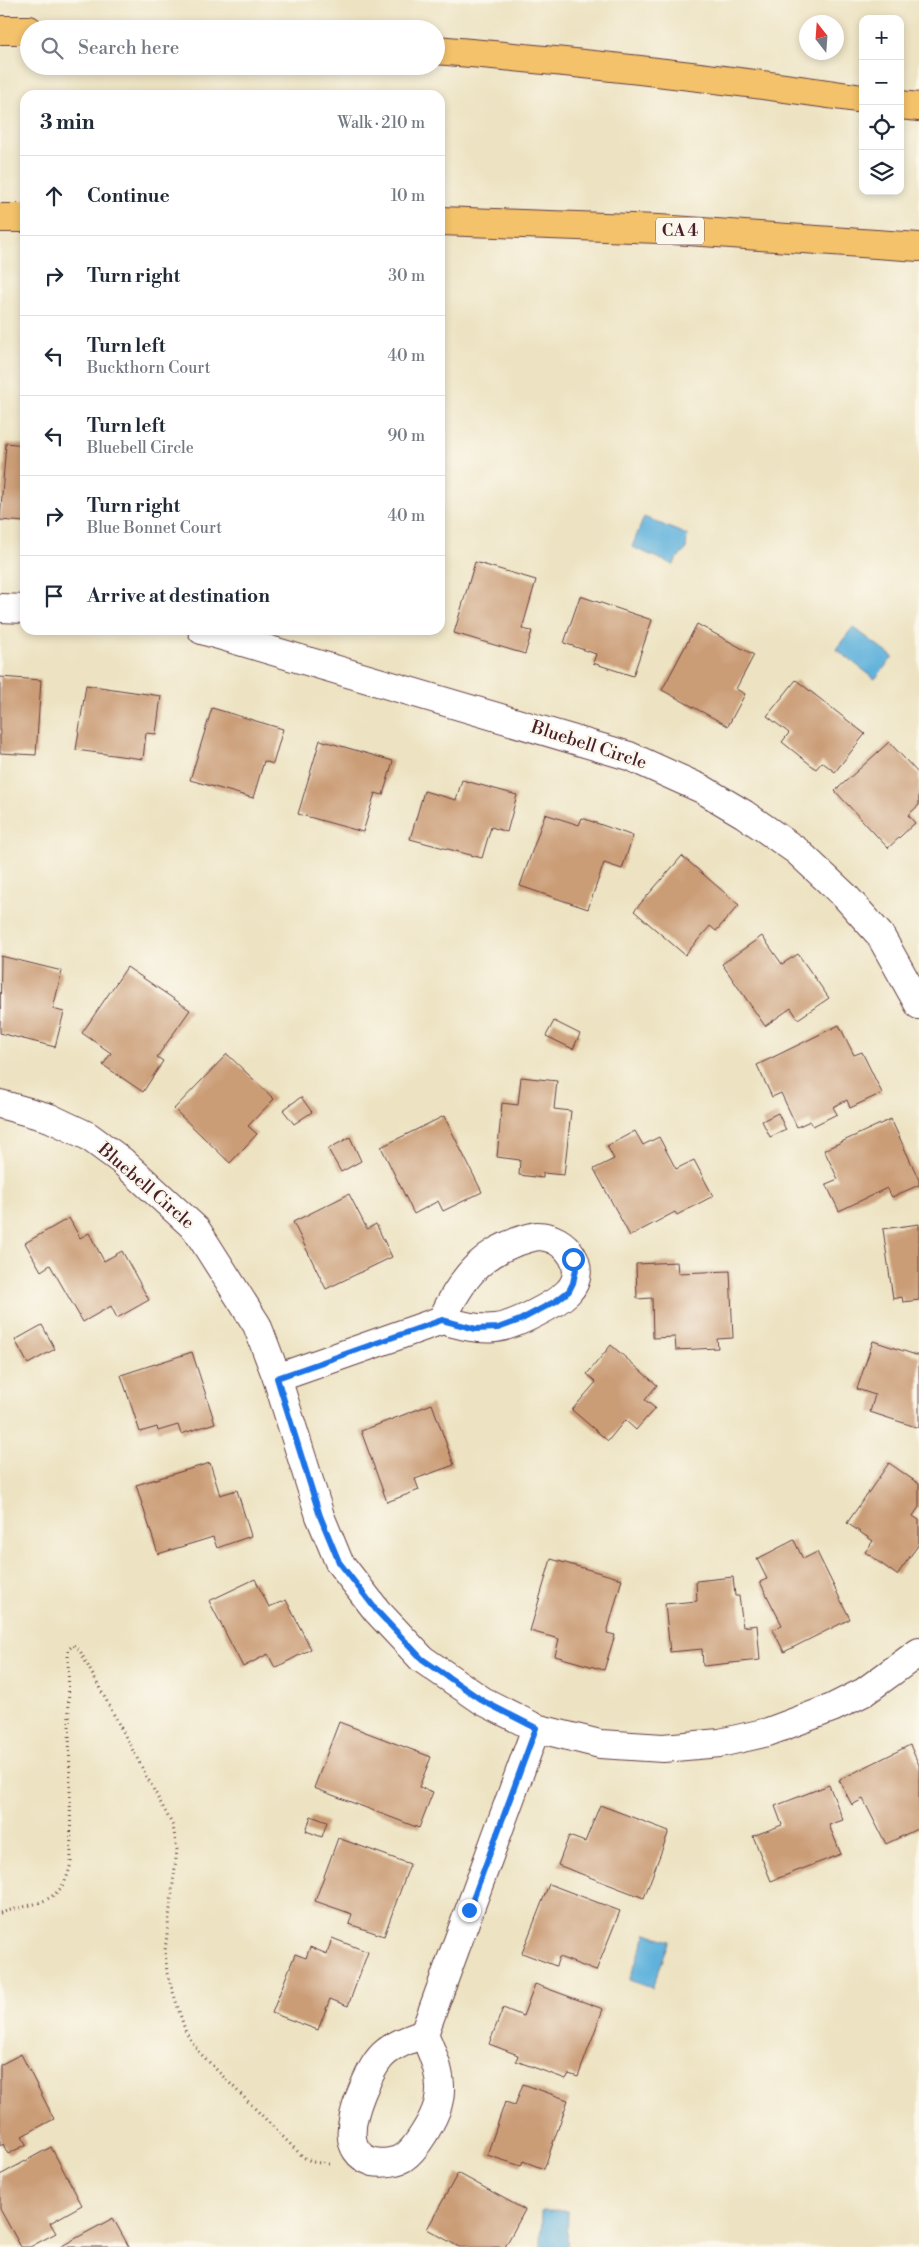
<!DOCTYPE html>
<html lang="en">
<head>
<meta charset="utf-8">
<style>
	body { margin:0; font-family:"Libre Bodoni",serif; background:#f2f2f3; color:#1f2937 }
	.controls { position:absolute; right:15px; top:15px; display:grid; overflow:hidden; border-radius:10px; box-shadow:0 2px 8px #0003 }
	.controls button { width:45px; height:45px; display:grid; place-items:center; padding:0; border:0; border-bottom:1px solid #e0e1e3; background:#fff; color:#1f2937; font:25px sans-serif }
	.compass { position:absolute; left:799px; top:15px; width:45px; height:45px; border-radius:50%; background:#fff; box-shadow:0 2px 8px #0003; rotate:343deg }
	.stop { position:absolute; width:15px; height:15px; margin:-11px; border:4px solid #1a73e8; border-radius:50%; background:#fff }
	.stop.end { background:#1a73e8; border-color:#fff; box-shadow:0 1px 5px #0008 }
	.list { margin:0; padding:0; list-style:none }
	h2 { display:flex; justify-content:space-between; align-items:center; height:65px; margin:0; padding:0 20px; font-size:21px }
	h2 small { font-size:16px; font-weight:400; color:#747a83 }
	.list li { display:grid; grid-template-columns:32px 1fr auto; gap:15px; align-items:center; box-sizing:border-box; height:80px; padding:0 20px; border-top:1px solid #e0e1e3 }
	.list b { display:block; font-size:19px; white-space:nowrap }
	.list p { margin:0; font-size:16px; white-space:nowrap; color:#747a83 }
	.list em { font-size:16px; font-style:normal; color:#747a83 }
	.icon { flex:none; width:28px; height:28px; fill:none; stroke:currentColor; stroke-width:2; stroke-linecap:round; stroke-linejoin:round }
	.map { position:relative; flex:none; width:919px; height:2247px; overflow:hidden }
	.search { position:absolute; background:#fff; box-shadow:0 2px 8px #0003; left:20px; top:20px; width:425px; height:55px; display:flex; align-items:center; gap:12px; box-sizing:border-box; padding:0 18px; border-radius:28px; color:#747a83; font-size:19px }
	.panel { position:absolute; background:#fff; box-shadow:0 2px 8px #0003; left:20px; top:90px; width:425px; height:545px; border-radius:15px }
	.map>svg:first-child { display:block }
	.water { fill:#61b2dc; stroke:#566884 }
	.building { fill:#cb9d77 }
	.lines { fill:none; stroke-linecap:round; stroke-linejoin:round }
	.minor-casing { stroke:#623c42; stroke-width:30 }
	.highway-casing { stroke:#623c42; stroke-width:30 }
	.path { stroke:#623c42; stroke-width:3; stroke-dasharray:1 4; stroke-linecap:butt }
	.minor { stroke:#fff; stroke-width:28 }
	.highway { stroke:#f3c26a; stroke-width:28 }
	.route { stroke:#1a73e8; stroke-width:6 }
	.labels { text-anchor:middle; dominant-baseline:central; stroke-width:4.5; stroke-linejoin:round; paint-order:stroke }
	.shield { fill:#fbf7ec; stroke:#7f6065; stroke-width:1 }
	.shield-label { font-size:16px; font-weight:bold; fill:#4a1f2b }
	.street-label { font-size:18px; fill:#4a1f2b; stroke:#fbf7ec }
</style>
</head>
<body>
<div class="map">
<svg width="919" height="2247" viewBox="0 0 919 2247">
	<rect width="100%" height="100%" fill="#fbf7ec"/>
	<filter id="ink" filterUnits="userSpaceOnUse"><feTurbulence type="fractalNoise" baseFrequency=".02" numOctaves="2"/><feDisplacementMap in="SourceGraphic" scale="10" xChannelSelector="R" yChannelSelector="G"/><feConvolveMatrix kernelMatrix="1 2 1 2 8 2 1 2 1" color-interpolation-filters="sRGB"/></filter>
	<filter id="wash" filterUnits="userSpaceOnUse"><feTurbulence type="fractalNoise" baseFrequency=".0096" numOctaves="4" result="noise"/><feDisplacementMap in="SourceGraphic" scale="20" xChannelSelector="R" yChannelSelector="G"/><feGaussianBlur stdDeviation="1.12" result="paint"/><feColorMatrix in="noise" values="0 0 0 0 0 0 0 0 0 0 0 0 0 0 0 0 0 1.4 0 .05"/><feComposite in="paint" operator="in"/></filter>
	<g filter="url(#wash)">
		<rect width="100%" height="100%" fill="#ede3c2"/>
		<g class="water">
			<path d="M 644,517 L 687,535 L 686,550 L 676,559 L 674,565 L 632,547 Z"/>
			<path d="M 853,627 L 893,657 L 875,679 L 836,649 Z"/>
			<path d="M 647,1933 L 670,1941 L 652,1988 L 629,1980 Z"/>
			<path d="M 542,2211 L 568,2211 L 567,2247 L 541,2247 Z"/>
		</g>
		<g id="blocks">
			<g class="building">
				<path d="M 6,443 L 25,445 L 25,522 L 0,520 Z"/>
				<path d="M 475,562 L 536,580 L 522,629 L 532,631 L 525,654 L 454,633 Z"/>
				<path d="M 580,596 L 652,620 L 633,676 L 593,663 L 596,654 L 564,643 Z"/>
				<path d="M 697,624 L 754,655 L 736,689 L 745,694 L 728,726 L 662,690 Z"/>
				<path d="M 0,677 L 41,680 L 36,755 L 0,753 Z"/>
				<path d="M 796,680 L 865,734 L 835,772 L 822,762 L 816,769 L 782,742 L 789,733 L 767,716 Z"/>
				<path d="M 86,685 L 161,696 L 156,734 L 146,733 L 143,759 L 76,750 Z"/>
				<path d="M 212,708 L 283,729 L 273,764 L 264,761 L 253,798 L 190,780 Z"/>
				<path d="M 320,740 L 393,761 L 383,795 L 375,793 L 363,832 L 298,814 Z"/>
				<path d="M 889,742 L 919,774 L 919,805 L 908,815 L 915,823 L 888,848 L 835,791 Z"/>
				<path d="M 462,780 L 517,795 L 507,832 L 491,827 L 482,858 L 410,839 L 424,791 L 456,800 Z"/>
				<path d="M 545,814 L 579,825 L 582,818 L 633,836 L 622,869 L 604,863 L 588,909 L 520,886 Z"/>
				<path d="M 682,856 L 739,905 L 716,931 L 710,926 L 685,955 L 634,911 Z"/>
				<path d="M 762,936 L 782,964 L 798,954 L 829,998 L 798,1019 L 791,1008 L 765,1026 L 722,964 Z"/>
				<path d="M 1,956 L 62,971 L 53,1009 L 64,1012 L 55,1047 L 0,1033 Z"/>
				<path d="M 127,967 L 190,1010 L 157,1057 L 163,1061 L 143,1092 L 103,1065 L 111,1053 L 82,1033 Z"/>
				<path d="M 554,1021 L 580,1034 L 573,1049 L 546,1036 Z"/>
				<path d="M 839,1025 L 854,1055 L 862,1052 L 882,1093 L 850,1108 L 847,1100 L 833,1107 L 837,1114 L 813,1126 L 810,1121 L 797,1127 L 781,1093 L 772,1097 L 757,1065 Z"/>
				<path d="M 227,1054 L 274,1099 L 248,1126 L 257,1134 L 230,1163 L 174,1109 Z"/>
				<path d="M 521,1077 L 557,1081 L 554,1109 L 571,1111 L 564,1175 L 543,1173 L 543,1178 L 519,1175 L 520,1160 L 497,1157 L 502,1103 L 518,1105 Z"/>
				<path d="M 301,1097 L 312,1112 L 294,1124 L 283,1110 Z"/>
				<path d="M 778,1113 L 786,1130 L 770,1137 L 762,1121 Z"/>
				<path d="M 444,1116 L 482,1192 L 443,1211 L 438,1201 L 414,1214 L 381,1147 Z"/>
				<path d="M 891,1119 L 919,1180 L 919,1185 L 892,1197 L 887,1188 L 839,1211 L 826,1184 L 838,1179 L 824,1150 Z"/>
				<path d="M 635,1131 L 643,1145 L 659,1137 L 676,1169 L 694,1160 L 713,1196 L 677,1215 L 675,1212 L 630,1236 L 594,1169 L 614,1159 L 607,1146 Z"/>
				<path d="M 350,1137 L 361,1161 L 341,1172 L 328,1149 Z"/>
				<path d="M 349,1194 L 367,1229 L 376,1224 L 392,1257 L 326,1289 L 293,1222 Z"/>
				<path d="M 69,1218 L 80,1238 L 89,1233 L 104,1261 L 122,1251 L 149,1300 L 117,1318 L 111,1306 L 83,1322 L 50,1265 L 41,1271 L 25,1243 Z"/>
				<path d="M 919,1224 L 919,1300 L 903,1302 L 902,1297 L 893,1299 L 883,1229 Z"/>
				<path d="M 677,1262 L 678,1273 L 730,1271 L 733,1338 L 717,1339 L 718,1348 L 676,1350 L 675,1337 L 653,1338 L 652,1298 L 637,1299 L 636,1264 Z"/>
				<path d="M 42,1325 L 55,1349 L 28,1364 L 15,1340 Z"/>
				<path d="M 873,1341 L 919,1356 L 919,1428 L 870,1412 L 875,1395 L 857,1389 Z"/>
				<path d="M 611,1345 L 657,1385 L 645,1400 L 655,1408 L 636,1430 L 625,1420 L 608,1441 L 572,1410 L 596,1382 L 587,1374 Z"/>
				<path d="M 192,1352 L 215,1423 L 181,1434 L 178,1425 L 158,1431 L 157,1427 L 140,1432 L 121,1375 Z"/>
				<path d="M 432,1404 L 454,1465 L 415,1479 L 419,1490 L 387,1502 L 361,1431 Z"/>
				<path d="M 210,1463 L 220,1495 L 237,1490 L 251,1536 L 217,1548 L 213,1537 L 158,1554 L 136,1485 Z"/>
				<path d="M 889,1463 L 919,1484 L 919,1507 L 913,1516 L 919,1520 L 919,1544 L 897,1575 L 865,1552 L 873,1541 L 847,1523 Z"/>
				<path d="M 794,1540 L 803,1559 L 817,1552 L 850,1619 L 784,1652 L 773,1630 L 782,1625 L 760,1582 L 767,1579 L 757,1559 Z"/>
				<path d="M 551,1559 L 622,1579 L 607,1633 L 615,1635 L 604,1670 L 555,1656 L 559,1639 L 530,1631 Z"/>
				<path d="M 733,1577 L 735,1596 L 739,1596 L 743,1627 L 757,1625 L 760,1660 L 703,1666 L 702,1649 L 670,1652 L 665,1604 L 697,1601 L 696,1581 Z"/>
				<path d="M 255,1579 L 269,1607 L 286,1600 L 311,1649 L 275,1668 L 268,1654 L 243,1667 L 209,1601 Z"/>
				<path d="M 339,1722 L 431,1757 L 419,1787 L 433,1792 L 419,1828 L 314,1788 Z"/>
				<path d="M 910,1745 L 919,1765 L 919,1828 L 886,1844 L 863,1799 L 852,1805 L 839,1780 Z"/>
				<path d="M 829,1785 L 843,1820 L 829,1825 L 841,1854 L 771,1881 L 753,1836 L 782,1825 L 775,1806 Z"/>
				<path d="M 600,1805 L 669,1831 L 644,1898 L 558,1865 L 569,1836 L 585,1842 Z"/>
				<path d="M 311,1816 L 327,1822 L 322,1837 L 306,1831 Z"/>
				<path d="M 338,1838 L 410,1864 L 384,1936 L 349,1924 L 352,1914 L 315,1901 Z"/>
				<path d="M 549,1884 L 620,1911 L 596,1971 L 559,1957 L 556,1966 L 522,1953 Z"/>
				<path d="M 332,1938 L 368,1952 L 348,2006 L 330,1999 L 318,2030 L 272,2013 L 295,1954 L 306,1958 L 310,1947 L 327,1954 Z"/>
				<path d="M 535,1984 L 603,2009 L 578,2077 L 569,2074 L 566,2079 L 516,2061 L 518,2055 L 489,2044 L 503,2008 L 523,2016 Z"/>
				<path d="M 21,2054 L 54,2119 L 22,2136 L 27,2144 L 8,2154 L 3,2144 L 0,2146 L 0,2065 Z"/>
				<path d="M 523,2084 L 568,2100 L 544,2169 L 523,2161 L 521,2166 L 487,2155 L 505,2102 L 515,2105 Z"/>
				<path d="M 51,2147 L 82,2205 L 50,2223 L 56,2233 L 30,2247 L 21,2247 L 0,2209 L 0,2175 Z"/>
				<path d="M 458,2173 L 525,2210 L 505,2247 L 459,2247 L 427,2229 Z"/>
				<path d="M 113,2218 L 129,2247 L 60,2247 Z"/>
			</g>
		</g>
	</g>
	<g filter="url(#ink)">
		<use href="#blocks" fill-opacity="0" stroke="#623c42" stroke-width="1"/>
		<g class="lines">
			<defs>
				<g id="minor">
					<path d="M 0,608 L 25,609"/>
					<path d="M 202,630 L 629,756 L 702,789 L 744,814 L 797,851 L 846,897 L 880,935 L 919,1005"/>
					<path d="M 0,1104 L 50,1118 L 88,1136 L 122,1161 L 196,1229 L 257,1325 L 277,1378 L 320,1516 L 339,1562 L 377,1611 L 422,1659 L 483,1701 L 536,1728 L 600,1744 L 663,1748 L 720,1743 L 768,1732 L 832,1708 L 864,1692 L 919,1652"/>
					<path d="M 537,1236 C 567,1236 590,1269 568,1292 C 555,1305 514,1326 495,1328 C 477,1330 460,1325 442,1320 C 463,1274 486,1247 537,1236 Z"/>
					<path d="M 277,1378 L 442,1320"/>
					<path d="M 424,2034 C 433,2054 445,2081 438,2104 C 434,2119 416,2150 403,2158 C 395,2162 382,2164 373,2162 C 341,2152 352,2117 361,2094 C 377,2055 383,2048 424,2034 Z"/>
					<path d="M 424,2034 L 536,1728"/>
				</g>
				<g id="highway">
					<path d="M 0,30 L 29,30"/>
					<path d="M 436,50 C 579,62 721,78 863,99"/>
					<path d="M 900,105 L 919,107"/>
					<path d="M 0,218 L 25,218"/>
					<path d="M 440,221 L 659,229 L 919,247"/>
				</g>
			</defs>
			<use href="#minor" class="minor-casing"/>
			<use href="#highway" class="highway-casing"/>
			<path class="path" d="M 0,1913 C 37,1902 63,1905 71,1862 L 68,1650 L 73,1645 L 79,1649 L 173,1826 L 177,1850 L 165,1951 L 167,1973 L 186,2033 L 199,2052 L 303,2157 L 313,2162 L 329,2164"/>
			<use href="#minor" class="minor"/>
			<use href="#highway" class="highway"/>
		</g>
	</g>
	<g class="lines" filter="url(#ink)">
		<path class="route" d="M 469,1910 L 536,1728 L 483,1701 L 422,1659 L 377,1611 L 339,1562 L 320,1516 L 277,1378 L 442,1320 L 476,1329 L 498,1328 L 520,1320 L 556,1301 L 569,1291 L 573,1283 L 576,1269 L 573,1259"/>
	</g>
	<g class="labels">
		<rect class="shield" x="656" y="217.5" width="48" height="27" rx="4"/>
		<g class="shield-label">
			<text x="680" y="231">CA 4</text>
		</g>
		<g class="street-label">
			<text transform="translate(589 745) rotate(18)">Bluebell Circle</text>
			<text transform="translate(146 1186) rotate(41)">Bluebell Circle</text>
		</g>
	</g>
</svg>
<div class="controls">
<button>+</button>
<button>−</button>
<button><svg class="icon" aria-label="locate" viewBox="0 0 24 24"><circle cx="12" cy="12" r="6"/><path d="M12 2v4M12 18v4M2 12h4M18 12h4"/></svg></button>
<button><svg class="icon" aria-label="layers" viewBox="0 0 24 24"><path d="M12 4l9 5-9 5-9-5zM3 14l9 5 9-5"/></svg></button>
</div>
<svg class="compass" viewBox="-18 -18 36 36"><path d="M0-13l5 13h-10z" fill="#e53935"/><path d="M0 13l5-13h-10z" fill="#747a83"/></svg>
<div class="stop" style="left:573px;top:1259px"></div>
<div class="stop end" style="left:469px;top:1910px"></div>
<div class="search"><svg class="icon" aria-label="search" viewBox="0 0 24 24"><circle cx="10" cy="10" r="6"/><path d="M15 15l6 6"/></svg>Search here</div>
<section class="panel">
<h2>3 min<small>Walk · 210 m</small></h2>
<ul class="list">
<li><svg class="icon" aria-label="ahead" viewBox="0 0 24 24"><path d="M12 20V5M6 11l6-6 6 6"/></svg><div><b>Continue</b></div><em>10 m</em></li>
<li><svg class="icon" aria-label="right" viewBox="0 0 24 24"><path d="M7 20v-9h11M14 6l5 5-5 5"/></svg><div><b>Turn right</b></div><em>30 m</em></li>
<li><svg class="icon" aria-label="left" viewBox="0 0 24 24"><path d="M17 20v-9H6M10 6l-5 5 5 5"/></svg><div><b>Turn left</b><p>Buckthorn Court</p></div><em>40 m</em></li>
<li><svg class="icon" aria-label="left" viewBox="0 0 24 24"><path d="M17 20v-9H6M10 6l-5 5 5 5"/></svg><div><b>Turn left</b><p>Bluebell Circle</p></div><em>90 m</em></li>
<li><svg class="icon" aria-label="right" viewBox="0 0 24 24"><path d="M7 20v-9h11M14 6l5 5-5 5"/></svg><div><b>Turn right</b><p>Blue Bonnet Court</p></div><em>40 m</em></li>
<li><svg class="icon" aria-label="arrive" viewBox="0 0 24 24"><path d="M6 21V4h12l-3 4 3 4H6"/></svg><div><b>Arrive at destination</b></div></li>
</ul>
</section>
</div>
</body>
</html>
